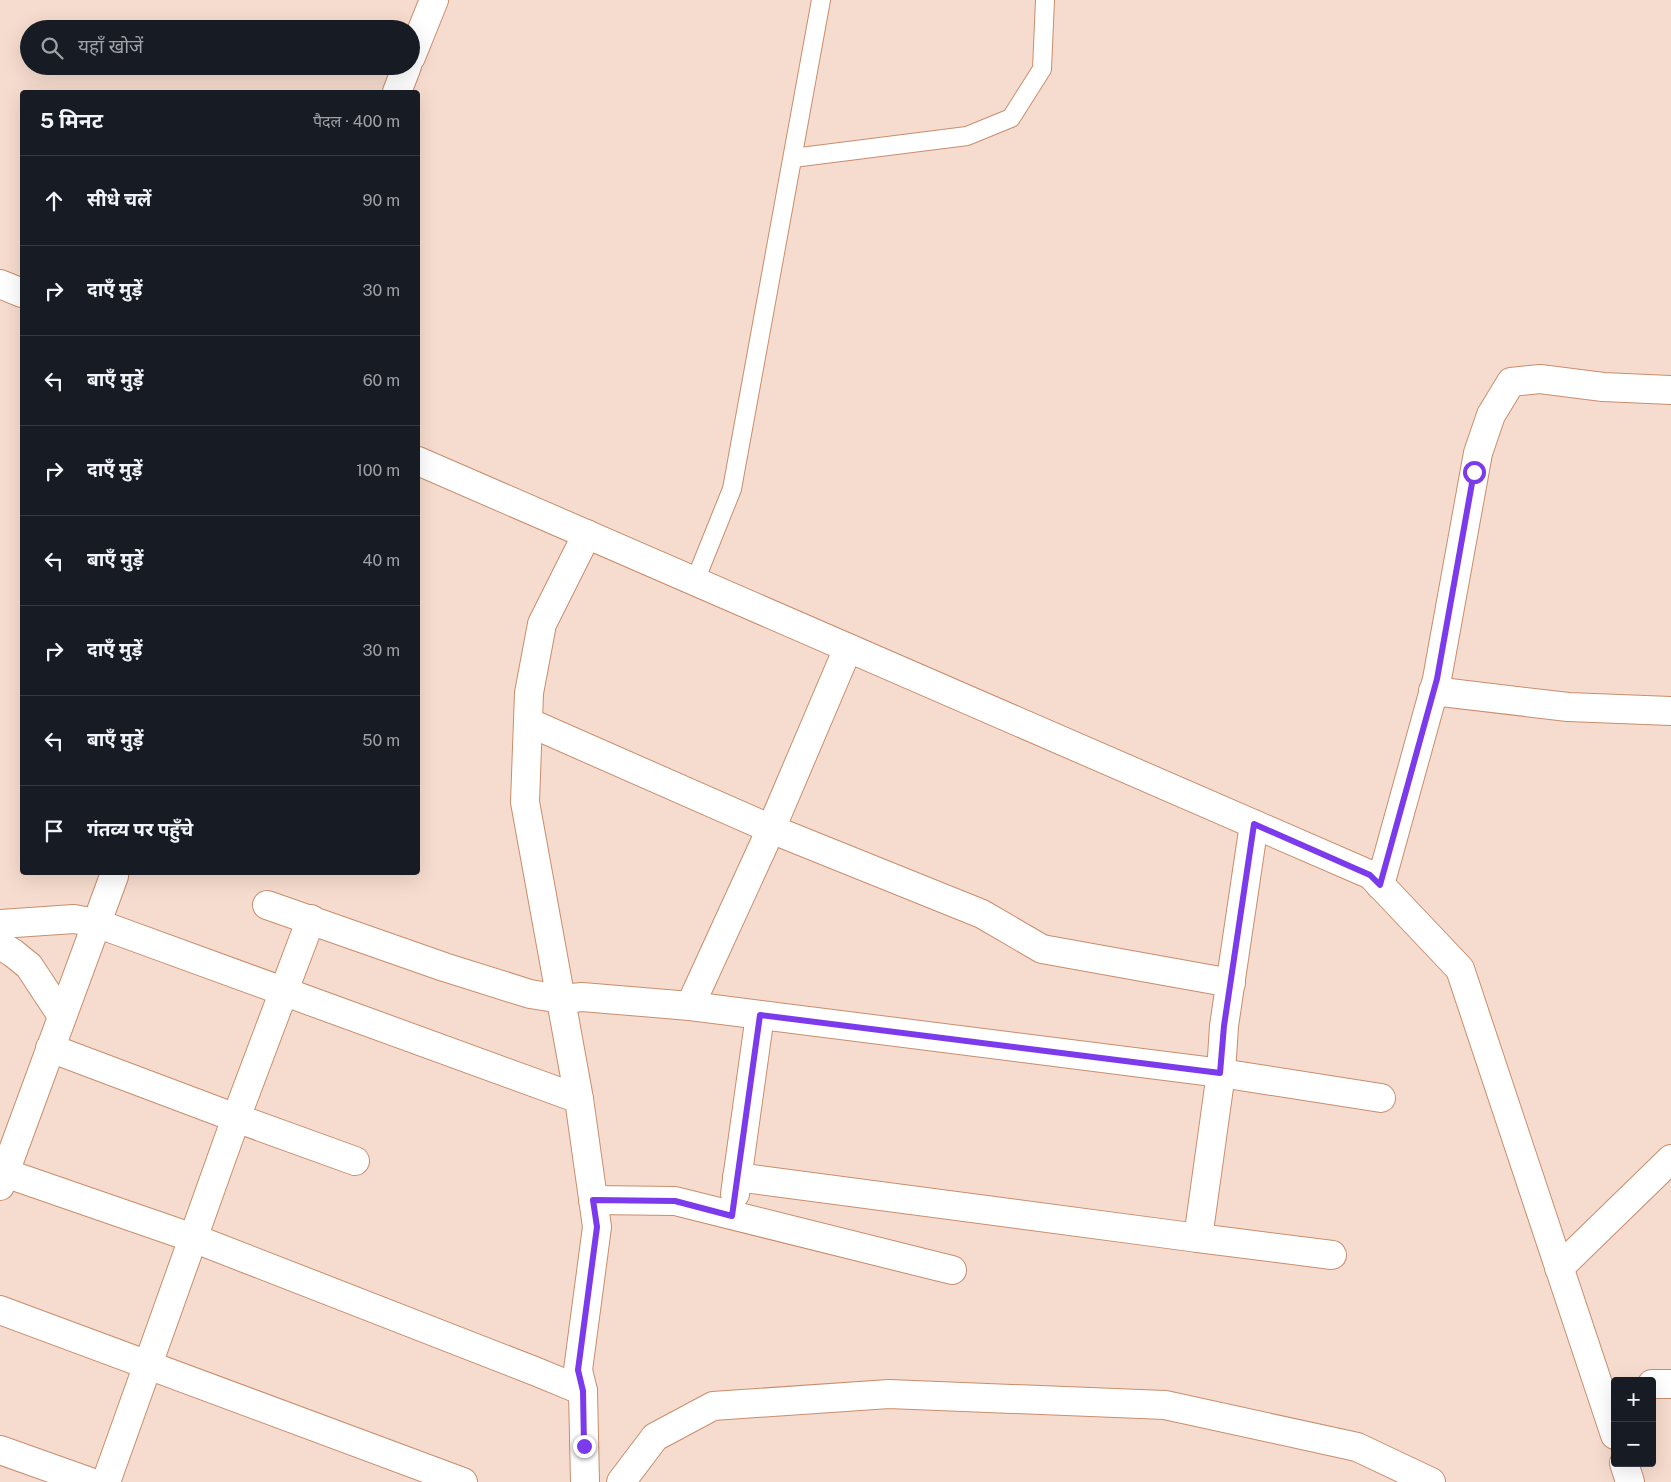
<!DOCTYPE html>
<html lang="hi">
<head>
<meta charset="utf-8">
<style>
	body { margin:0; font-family:"Public Sans","Noto Sans Devanagari",sans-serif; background:#20242c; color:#f1f3f6 }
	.controls { position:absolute; right:15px; bottom:15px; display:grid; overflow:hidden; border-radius:5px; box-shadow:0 5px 20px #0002 }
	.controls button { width:45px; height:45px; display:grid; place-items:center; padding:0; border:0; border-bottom:1px solid #363941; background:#171b24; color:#f1f3f6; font:25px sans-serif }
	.stop { position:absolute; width:15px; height:15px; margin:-11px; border:4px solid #7c3aed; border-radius:50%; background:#fff }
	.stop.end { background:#7c3aed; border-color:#fff; box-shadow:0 1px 5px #0008 }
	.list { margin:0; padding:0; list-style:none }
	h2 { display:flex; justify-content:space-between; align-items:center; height:65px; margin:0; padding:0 20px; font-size:21px }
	h2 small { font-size:16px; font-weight:400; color:#9ea1a6 }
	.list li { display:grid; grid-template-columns:32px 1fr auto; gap:15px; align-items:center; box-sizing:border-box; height:90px; padding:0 20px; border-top:1px solid #363941 }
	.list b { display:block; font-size:19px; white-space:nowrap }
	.list em { font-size:16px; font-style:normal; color:#9ea1a6 }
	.icon { flex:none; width:28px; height:28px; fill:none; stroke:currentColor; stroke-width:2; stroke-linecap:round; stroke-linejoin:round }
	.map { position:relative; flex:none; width:1671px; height:1482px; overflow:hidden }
	.search { position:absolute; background:#171b24; box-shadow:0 5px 20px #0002; left:20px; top:20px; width:400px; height:55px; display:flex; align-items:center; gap:12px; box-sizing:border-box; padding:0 18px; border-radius:28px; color:#9ea1a6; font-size:19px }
	.panel { position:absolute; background:#171b24; box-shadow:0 5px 20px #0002; left:20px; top:90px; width:400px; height:785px; border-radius:5px }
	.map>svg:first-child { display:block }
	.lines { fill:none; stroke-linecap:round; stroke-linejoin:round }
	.lane-casing { stroke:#c98d6c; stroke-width:20 }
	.street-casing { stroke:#c98d6c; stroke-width:30 }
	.secondary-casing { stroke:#c98d6c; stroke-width:30 }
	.lane { stroke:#fff; stroke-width:18 }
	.street { stroke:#fff; stroke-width:28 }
	.secondary { stroke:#fff; stroke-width:28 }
	.route { stroke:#7c3aed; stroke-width:6 }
</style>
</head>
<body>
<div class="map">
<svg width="1671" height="1482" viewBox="0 0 1671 1482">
	<rect width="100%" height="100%" fill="#f6dcce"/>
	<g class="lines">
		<defs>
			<g id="lane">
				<path d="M 793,158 L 967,136 L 1011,118 L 1042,69 L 1045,0"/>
				<path d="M 695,581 L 732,489 L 821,0"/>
			</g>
			<g id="street">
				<path d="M 411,57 L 434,0"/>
				<path d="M 397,92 L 407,66"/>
				<path d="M 1433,691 L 1568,707 L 1671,711"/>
				<path d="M 528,722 L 771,829 L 982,914 L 1042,949 L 1231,983"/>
				<path d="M 1380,885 L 1437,679 L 1478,453 L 1491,415 L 1511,382 L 1540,379 L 1603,387 L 1671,390"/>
				<path d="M 267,905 L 444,967 L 530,994 L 562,999 L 582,997 L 690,1006 L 1221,1073 L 1381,1098"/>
				<path d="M 0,924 L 74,919 L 96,923 L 579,1099"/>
				<path d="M 0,945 L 13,953 L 29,966 L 62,1016"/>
				<path d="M 690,1006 L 771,829 L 848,648"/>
				<path d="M 50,1048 L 236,1118 L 355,1161"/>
				<path d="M 5,1173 L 193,1238 L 537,1372 L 583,1391"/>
				<path d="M 737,1177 L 1198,1238 L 1221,1073 L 1224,1026 L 1254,824"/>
				<path d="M 0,1186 L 114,876"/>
				<path d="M 735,1194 L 760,1015"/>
				<path d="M 593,1200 L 675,1201 L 952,1270"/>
				<path d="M 1198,1238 L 1332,1255"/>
				<path d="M 1559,1268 L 1671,1159"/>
				<path d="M 0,1310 L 463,1482"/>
				<path d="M 1652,1384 L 1671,1384"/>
				<path d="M 0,1450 L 90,1482"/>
				<path d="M 106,1482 L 236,1118 L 311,919"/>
				<path d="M 585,1482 L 583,1391 L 578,1370 L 597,1227 L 579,1099 L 525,802 L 529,693 L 542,624 L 587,534"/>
				<path d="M 621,1482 L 655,1437 L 713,1406 L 889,1394 L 1165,1405 L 1357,1447 L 1431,1482"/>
			</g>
			<g id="secondary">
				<path d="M 0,284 L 22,293"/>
				<path d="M 418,461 L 1371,875 L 1460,969 L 1615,1435"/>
				<path d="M 1624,1463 L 1630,1482"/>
			</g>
		</defs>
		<use href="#lane" class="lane-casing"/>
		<use href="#street" class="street-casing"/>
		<use href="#secondary" class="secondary-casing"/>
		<use href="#lane" class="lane"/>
		<use href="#street" class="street"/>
		<use href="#secondary" class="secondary"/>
	</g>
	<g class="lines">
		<path class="route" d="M 584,1446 L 583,1391 L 578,1370 L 597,1227 L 593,1200 L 675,1201 L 732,1216 L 760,1015 L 1220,1073 L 1224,1026 L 1254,824 L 1370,875 L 1380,885 L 1437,679 L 1474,472"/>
	</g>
</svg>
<div class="controls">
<button>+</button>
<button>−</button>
</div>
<div class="stop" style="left:1474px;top:472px"></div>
<div class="stop end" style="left:584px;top:1446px"></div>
<div class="search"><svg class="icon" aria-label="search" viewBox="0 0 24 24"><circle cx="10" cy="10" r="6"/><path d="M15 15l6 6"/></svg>यहाँ खोजें</div>
<section class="panel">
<h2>5 मिनट<small>पैदल · 400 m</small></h2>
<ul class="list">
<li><svg class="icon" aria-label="ahead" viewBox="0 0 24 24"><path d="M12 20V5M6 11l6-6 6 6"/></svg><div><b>सीधे चलें</b></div><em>90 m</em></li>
<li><svg class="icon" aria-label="right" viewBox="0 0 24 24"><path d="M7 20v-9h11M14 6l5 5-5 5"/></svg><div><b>दाएँ मुड़ें</b></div><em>30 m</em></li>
<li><svg class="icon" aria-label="left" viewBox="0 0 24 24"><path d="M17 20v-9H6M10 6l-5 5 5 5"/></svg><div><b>बाएँ मुड़ें</b></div><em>60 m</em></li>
<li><svg class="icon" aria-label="right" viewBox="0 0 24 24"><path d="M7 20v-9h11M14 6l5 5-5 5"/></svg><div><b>दाएँ मुड़ें</b></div><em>100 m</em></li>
<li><svg class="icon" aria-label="left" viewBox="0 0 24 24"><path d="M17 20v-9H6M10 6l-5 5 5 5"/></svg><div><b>बाएँ मुड़ें</b></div><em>40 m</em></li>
<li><svg class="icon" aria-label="right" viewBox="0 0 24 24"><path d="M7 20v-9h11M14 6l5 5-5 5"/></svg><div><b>दाएँ मुड़ें</b></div><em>30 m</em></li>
<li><svg class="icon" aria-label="left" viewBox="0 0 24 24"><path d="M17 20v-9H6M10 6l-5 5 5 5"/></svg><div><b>बाएँ मुड़ें</b></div><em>50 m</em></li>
<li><svg class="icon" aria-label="arrive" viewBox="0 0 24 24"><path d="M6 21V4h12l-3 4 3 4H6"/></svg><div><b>गंतव्य पर पहुँचे</b></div></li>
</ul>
</section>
</div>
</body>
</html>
